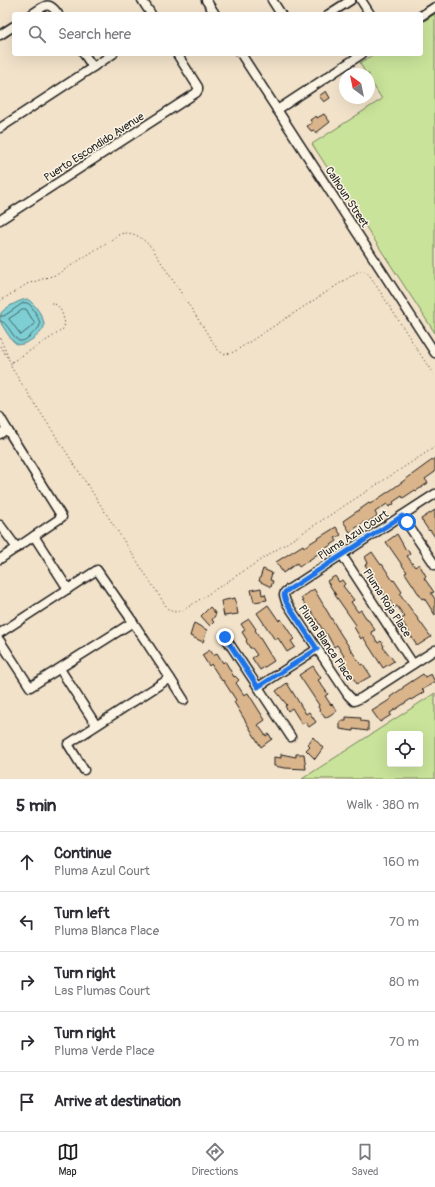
<!DOCTYPE html>
<html lang="en">
<head>
<meta charset="utf-8">
<style>
	body { margin:0; font-family:Pangolin,sans-serif; background:#f2f2f3; color:#2b2b33 }
	.controls { position:absolute; right:12px; bottom:12px; display:grid; overflow:hidden; border-radius:4px; box-shadow:0 4px 16px #0002 }
	.controls button { width:36px; height:36px; display:grid; place-items:center; padding:0; border:0; border-bottom:1px solid #e1e1e2; background:#fff; color:#2b2b33; font:20px sans-serif }
	.compass { position:absolute; left:339px; top:68px; width:36px; height:36px; border-radius:50%; background:#fff; box-shadow:0 4px 16px #0002; rotate:327deg }
	.stop { position:absolute; width:12px; height:12px; margin:-9px; border:3px solid #1a73e8; border-radius:50%; background:#fff }
	.stop.end { background:#1a73e8; border-color:#fff; box-shadow:0 1px 4px #0008 }
	.list { margin:0; padding:0; list-style:none }
	h2 { display:flex; justify-content:space-between; align-items:center; height:52px; margin:0; padding:0 16px; font-size:17px }
	h2 small { font-size:13px; font-weight:400; color:#7c7c81 }
	.list li { display:grid; grid-template-columns:26px 1fr auto; gap:12px; align-items:center; box-sizing:border-box; height:60px; padding:0 16px; border-top:1px solid #e1e1e2 }
	.list b { display:block; font-size:15px; white-space:nowrap }
	.list p { margin:0; font-size:13px; white-space:nowrap; color:#7c7c81 }
	.list em { font-size:13px; font-style:normal; color:#7c7c81 }
	.icon { flex:none; width:22px; height:22px; fill:none; stroke:currentColor; stroke-width:2; stroke-linecap:round; stroke-linejoin:round }
	.map { position:relative; flex:none; width:435px; height:779px; overflow:hidden }
	.search { position:absolute; background:#fff; box-shadow:0 4px 16px #0002; left:12px; right:12px; top:12px; height:44px; display:flex; align-items:center; gap:10px; box-sizing:border-box; padding:0 14px; border-radius:4px; color:#7c7c81; font-size:15px }
	.sheet { height:352px; background:#fff }
	nav { display:flex; justify-content:space-around; align-items:center; box-sizing:border-box; height:56px; border-top:1px solid #e1e1e2; background:#fff; font-size:11px; color:#7c7c81 }
	nav a { display:grid; justify-items:center; gap:2px }
	nav .on { color:#1c1c1c }
	.map>svg:first-child { display:block }
	.green { fill:#c9e39a; stroke:#72805b; fill-rule:evenodd }
	.water { fill:#7ecfd4; stroke:#57878a }
	.lines { fill:none; stroke-linecap:round; stroke-linejoin:round }
	.shore { stroke:#436466; stroke-width:1 }
	.building { fill:#dab48b; stroke:#1c1c1c }
	.minor-casing { stroke:#1c1c1c; stroke-width:11 }
	.path { stroke:#1c1c1c; stroke-width:1; stroke-dasharray:1 3; stroke-linecap:butt }
	.minor { stroke:#fcf5e5; stroke-width:8 }
	.route { stroke:#1a73e8; stroke-width:5 }
	.labels { text-anchor:middle; dominant-baseline:central; stroke-width:3; stroke-linejoin:round; paint-order:stroke }
	.street-label { font-size:11px; fill:#1c1c1c; stroke:#fcf5e5 }
</style>
</head>
<body>
<div class="map">
<svg width="435" height="779" viewBox="0 0 435 779">
	<rect width="100%" height="100%" fill="#f2e2ca"/>
	<filter id="ink" filterUnits="userSpaceOnUse"><feTurbulence type="fractalNoise" baseFrequency=".025" numOctaves="2"/><feDisplacementMap in="SourceGraphic" scale="8" xChannelSelector="R" yChannelSelector="G"/><feConvolveMatrix kernelMatrix="1 2 1 2 8 2 1 2 1" color-interpolation-filters="sRGB"/></filter>
	<g filter="url(#ink)">
		<g class="green">
			<path d="M 435,14 L 435,333 L 312,144 L 382,99 L 369,78 L 369,74 L 366,74 L 360,63 L 374,54 L 421,54 L 421,23 Z"/>
			<path d="M 435,693 L 435,779 L 302,779 ZM 390,734 L 420,734 L 420,764 L 390,764 Z"/>
		</g>
		<path class="water" d="M 27,299 C 34,302 46,320 44,327 C 42,334 24,347 17,344 C 11,341 6,331 2,325 C 0,322 0,317 1,313 C 4,308 22,299 27,299 Z"/>
		<g class="lines">
			<g class="shore">
				<path d="M 24,309 L 26,309 L 35,324 L 21,335 L 9,319 Z"/>
				<path d="M 0,316 L 4,316 L 23,303 C 26,303 26,302 29,304 C 32,306 40,320 40,324 C 40,327 38,329 35,331 C 32,334 27,340 22,341 C 14,343 9,322 0,321"/>
			</g>
		</g>
		<g class="building">
			<path d="M 326,91 L 330,98 L 324,102 L 319,96 Z"/>
			<path d="M 324,114 L 330,122 L 316,133 L 314,130 L 311,131 L 307,126 L 312,123 L 310,120 L 316,116 L 317,118 Z"/>
			<path d="M 435,458 L 435,472 L 425,479 L 428,483 L 416,491 L 415,490 L 403,498 L 402,496 L 393,502 L 394,504 L 389,507 L 387,504 L 375,512 L 377,516 L 365,524 L 364,522 L 350,532 L 343,521 L 369,503 L 370,504 L 391,490 Z"/>
			<path d="M 435,510 L 435,537 L 430,530 L 429,531 L 421,519 Z"/>
			<path d="M 336,527 L 341,535 L 335,538 L 337,541 L 322,551 L 299,567 L 297,563 L 283,573 L 276,562 L 303,545 L 304,547 Z"/>
			<path d="M 397,534 L 406,550 L 407,549 L 410,554 L 407,556 L 415,567 L 419,564 L 426,576 L 424,578 L 434,592 L 431,593 L 435,599 L 435,615 L 424,598 L 422,599 L 413,585 L 405,573 L 407,572 L 386,542 Z"/>
			<path d="M 372,552 L 381,565 L 382,564 L 393,581 L 394,580 L 402,592 L 400,594 L 431,637 L 417,646 L 401,619 L 405,617 L 397,606 L 394,608 L 389,600 L 388,601 L 381,589 L 382,588 L 365,565 L 368,563 L 365,557 Z"/>
			<path d="M 263,569 L 272,573 L 270,580 L 273,581 L 271,587 L 259,581 Z"/>
			<path d="M 335,576 L 339,582 L 342,580 L 345,584 L 343,586 L 354,600 L 351,602 L 358,612 L 361,610 L 366,618 L 367,618 L 375,630 L 371,632 L 378,643 L 381,641 L 384,646 L 383,647 L 394,661 L 383,668 L 363,637 L 361,639 L 354,627 L 356,625 L 335,595 L 336,595 L 327,581 Z"/>
			<path d="M 261,588 L 262,595 L 265,594 L 267,600 L 254,602 L 251,590 Z"/>
			<path d="M 314,589 L 340,633 L 361,665 L 363,664 L 371,676 L 357,684 L 341,658 L 344,656 L 337,645 L 334,647 L 327,634 L 326,635 L 310,609 L 308,610 L 301,598 Z"/>
			<path d="M 235,598 L 238,614 L 224,616 L 221,601 Z"/>
			<path d="M 268,605 L 279,621 L 281,619 L 294,639 L 291,641 L 295,647 L 287,652 L 278,638 L 275,640 L 257,613 Z"/>
			<path d="M 210,607 L 216,614 L 212,620 L 214,622 L 210,626 L 201,616 Z"/>
			<path d="M 249,619 L 256,629 L 255,630 L 274,661 L 260,670 L 252,658 L 257,655 L 252,648 L 250,648 L 246,641 L 247,640 L 242,632 L 245,630 L 241,624 Z"/>
			<path d="M 194,623 L 207,630 L 203,642 L 190,636 Z"/>
			<path d="M 210,650 L 214,656 L 217,653 L 223,663 L 225,661 L 234,677 L 235,676 L 239,680 L 236,683 L 244,695 L 248,693 L 265,720 L 258,725 L 266,736 L 269,734 L 272,739 L 261,747 L 234,702 L 236,700 L 223,680 L 222,681 L 211,664 L 209,666 L 202,655 Z"/>
			<path d="M 313,666 L 321,678 L 318,680 L 328,694 L 325,696 L 331,705 L 332,704 L 337,711 L 325,718 L 318,707 L 319,705 L 299,675 Z"/>
			<path d="M 423,674 L 425,677 L 431,674 L 435,682 L 422,690 L 424,692 L 411,700 L 411,699 L 390,713 L 391,715 L 380,722 L 372,711 L 391,699 L 390,697 L 403,688 L 403,687 Z"/>
			<path d="M 287,683 L 306,714 L 309,712 L 316,722 L 309,727 L 305,722 L 302,724 L 292,708 L 288,711 L 285,706 L 287,705 L 276,691 Z"/>
			<path d="M 346,717 L 361,718 L 361,721 L 368,722 L 368,731 L 353,729 L 353,731 L 340,729 L 340,721 L 346,721 Z"/>
			<path d="M 313,737 L 323,748 L 315,759 L 306,750 L 310,746 L 308,744 Z"/>
			<path d="M 281,754 L 296,757 L 296,754 L 304,754 L 306,769 L 285,768 L 274,766 L 274,757 L 281,758 Z"/>
		</g>
		<g class="lines">
			<defs>
				<g id="minor">
					<path d="M 142,0 L 151,14"/>
					<path d="M 206,0 L 215,14"/>
					<path d="M 272,0 L 281,14"/>
					<path d="M 361,0 L 370,14"/>
					<path d="M 32,14 C 45,6 48,0 58,14"/>
					<path d="M 329,14 L 351,0"/>
					<path d="M 421,16 L 435,7"/>
					<path d="M 0,35 L 14,26"/>
					<path d="M 84,54 L 93,67"/>
					<path d="M 241,54 L 435,353"/>
					<path d="M 277,110 L 362,54"/>
					<path d="M 0,128 L 113,54"/>
					<path d="M 0,220 L 196,93 L 198,90 L 198,87 L 177,54"/>
					<path d="M 0,417 L 7,429 L 0,434"/>
					<path d="M 7,429 L 62,517 L 34,536"/>
					<path d="M 435,494 L 289,589 L 285,592 L 284,595 L 286,602 L 348,695 L 354,701 L 361,698 L 435,650"/>
					<path d="M 402,516 L 435,565"/>
					<path d="M 0,525 L 17,548"/>
					<path d="M 342,555 L 413,664"/>
					<path d="M 0,559 L 34,536 L 68,589"/>
					<path d="M 0,633 L 97,570 L 133,622 L 30,687 L 0,641"/>
					<path d="M 225,637 L 291,737"/>
					<path d="M 60,669 L 96,725"/>
					<path d="M 170,678 L 184,700"/>
					<path d="M 258,687 L 317,649"/>
					<path d="M 84,770 L 68,744 L 170,678 L 133,622"/>
				</g>
			</defs>
			<use href="#minor" class="minor-casing"/>
			<g class="path">
				<path d="M 0,301 L 27,284 L 58,274 L 120,234 C 134,230 143,239 152,248 L 218,350 C 224,356 230,354 237,350 L 359,271 C 364,270 367,272 370,276 L 435,377"/>
				<path d="M 0,338 L 9,359"/>
				<path d="M 0,346 L 11,363 L 11,367 L 168,609 L 173,612 L 182,611 L 435,447"/>
				<path d="M 12,362 L 58,333 L 63,329 L 65,324 C 63,315 60,302 49,303"/>
			</g>
			<use href="#minor" class="minor"/>
		</g>
	</g>
	<g class="lines" filter="url(#ink)">
		<path class="route" d="M 225,637 L 258,687 L 317,649 L 286,602 L 284,595 L 285,592 L 402,516 L 407,522"/>
	</g>
	<g class="labels">
		<g class="street-label">
			<text transform="translate(94 147) rotate(-33)">Puerto Escondido Avenue</text>
			<text transform="translate(347 197) rotate(57)">Calhoun Street</text>
			<text transform="translate(353 535) rotate(-33)">Pluma Azul Court</text>
			<text transform="translate(387 603) rotate(57)">Pluma Roja Place</text>
			<text transform="translate(326 643) rotate(56)">Pluma Blanca Place</text>
		</g>
	</g>
</svg>
<div class="controls">
<button><svg class="icon" aria-label="locate" viewBox="0 0 24 24"><circle cx="12" cy="12" r="6"/><path d="M12 2v4M12 18v4M2 12h4M18 12h4"/></svg></button>
</div>
<svg class="compass" viewBox="-18 -18 36 36"><path d="M0-13l5 13h-10z" fill="#e53935"/><path d="M0 13l5-13h-10z" fill="#7c7c81"/></svg>
<div class="stop" style="left:407px;top:522px"></div>
<div class="stop end" style="left:225px;top:637px"></div>
<div class="search"><svg class="icon" aria-label="search" viewBox="0 0 24 24"><circle cx="10" cy="10" r="6"/><path d="M15 15l6 6"/></svg>Search here</div>
</div>
<section class="sheet">
<h2>5 min<small>Walk · 380 m</small></h2>
<ul class="list">
<li><svg class="icon" aria-label="ahead" viewBox="0 0 24 24"><path d="M12 20V5M6 11l6-6 6 6"/></svg><div><b>Continue</b><p>Pluma Azul Court</p></div><em>160 m</em></li>
<li><svg class="icon" aria-label="left" viewBox="0 0 24 24"><path d="M17 20v-9H6M10 6l-5 5 5 5"/></svg><div><b>Turn left</b><p>Pluma Blanca Place</p></div><em>70 m</em></li>
<li><svg class="icon" aria-label="right" viewBox="0 0 24 24"><path d="M7 20v-9h11M14 6l5 5-5 5"/></svg><div><b>Turn right</b><p>Las Plumas Court</p></div><em>80 m</em></li>
<li><svg class="icon" aria-label="right" viewBox="0 0 24 24"><path d="M7 20v-9h11M14 6l5 5-5 5"/></svg><div><b>Turn right</b><p>Pluma Verde Place</p></div><em>70 m</em></li>
<li><svg class="icon" aria-label="arrive" viewBox="0 0 24 24"><path d="M6 21V4h12l-3 4 3 4H6"/></svg><div><b>Arrive at destination</b></div></li>
</ul>
</section>
<nav>
<a class="on"><svg class="icon" aria-label="map" viewBox="0 0 24 24"><path d="M3 6l6-2 6 2 6-2v14l-6 2-6-2-6 2zM9 4v14M15 6v14"/></svg>Map</a>
<a><svg class="icon" aria-label="directions" viewBox="0 0 24 24"><path d="M12 3l9 9-9 9-9-9zM9 14v-3h6M13 9l2 2-2 2"/></svg>Directions</a>
<a><svg class="icon" aria-label="saved" viewBox="0 0 24 24"><path d="M7 4h10v16l-5-4-5 4z"/></svg>Saved</a>
</nav>
</body>
</html>
